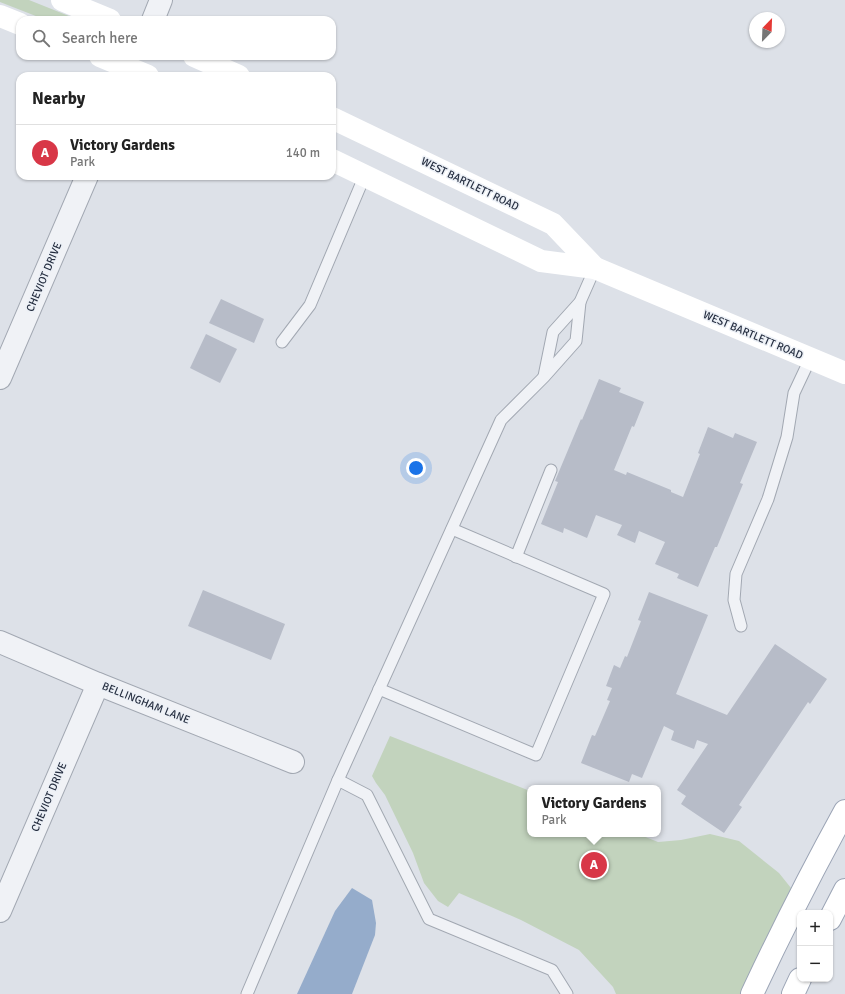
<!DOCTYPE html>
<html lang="en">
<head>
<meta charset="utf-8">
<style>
	body { margin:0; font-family:Signika,sans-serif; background:#f2f2f2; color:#222 }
	.controls { position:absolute; right:12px; bottom:12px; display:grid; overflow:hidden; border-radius:8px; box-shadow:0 1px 3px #0004 }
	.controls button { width:36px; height:36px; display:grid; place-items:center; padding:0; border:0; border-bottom:1px solid #e0e0e0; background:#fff; color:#222; font:20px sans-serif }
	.compass { position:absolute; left:749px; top:12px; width:36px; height:36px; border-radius:50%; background:#fff; box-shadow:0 1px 3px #0004; rotate:23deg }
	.you { position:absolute; left:416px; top:468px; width:14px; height:14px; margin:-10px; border:3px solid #fff; border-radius:50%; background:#1a73e8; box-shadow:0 0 0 6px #1a73e833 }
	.badge { display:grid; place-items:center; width:26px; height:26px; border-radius:50%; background:#d83747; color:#fff; font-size:13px; font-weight:700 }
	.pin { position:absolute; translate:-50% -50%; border:2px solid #fff; box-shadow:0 1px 4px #0006 }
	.popup { position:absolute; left:527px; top:785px; width:134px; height:52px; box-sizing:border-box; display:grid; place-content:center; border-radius:8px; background:#fff; filter:drop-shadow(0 1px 3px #0005); font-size:13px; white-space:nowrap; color:#767676 }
	.popup b { font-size:15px; color:#222 }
	.popup::after { content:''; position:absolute; left:50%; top:100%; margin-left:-8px; border:8px solid transparent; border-top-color:#fff }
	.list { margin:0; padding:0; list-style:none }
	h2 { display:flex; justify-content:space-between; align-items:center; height:52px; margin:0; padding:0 16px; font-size:17px }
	h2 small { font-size:13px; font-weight:400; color:#767676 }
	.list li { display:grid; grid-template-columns:26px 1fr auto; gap:12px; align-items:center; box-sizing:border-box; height:56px; padding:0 16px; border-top:1px solid #e0e0e0 }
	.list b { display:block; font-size:15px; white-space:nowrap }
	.list p { margin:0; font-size:13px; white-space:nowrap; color:#767676 }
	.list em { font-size:13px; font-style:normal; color:#767676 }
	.icon { flex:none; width:22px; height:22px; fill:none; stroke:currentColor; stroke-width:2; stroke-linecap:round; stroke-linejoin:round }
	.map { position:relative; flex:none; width:845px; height:994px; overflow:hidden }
	.search { position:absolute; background:#fff; box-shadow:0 1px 3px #0004; left:16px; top:16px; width:320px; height:44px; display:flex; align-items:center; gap:10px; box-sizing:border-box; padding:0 14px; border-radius:12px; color:#767676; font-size:15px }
	.panel { position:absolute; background:#fff; box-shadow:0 1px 3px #0004; left:16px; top:72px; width:320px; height:108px; border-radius:12px }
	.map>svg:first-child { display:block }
	.green { fill:#c2d3bd }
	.water { fill:#95accb }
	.building { fill:#b7bcc8 }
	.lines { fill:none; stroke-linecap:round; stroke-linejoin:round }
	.lane-casing { stroke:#a2a8b2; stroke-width:13 }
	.street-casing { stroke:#a2a8b2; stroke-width:24 }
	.primary-casing { stroke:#9ba4b5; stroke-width:24 }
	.lane { stroke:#f0f2f6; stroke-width:11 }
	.street { stroke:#f0f2f6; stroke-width:22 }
	.secondary { stroke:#fff; stroke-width:22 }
	.primary { stroke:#fff; stroke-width:22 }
	.labels { text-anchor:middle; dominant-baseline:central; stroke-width:3; stroke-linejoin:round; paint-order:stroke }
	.street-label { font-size:11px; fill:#252e40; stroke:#ecf0f6 }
</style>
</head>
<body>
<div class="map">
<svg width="845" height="994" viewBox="0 0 845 994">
	<rect width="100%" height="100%" fill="#dde1e8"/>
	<g class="green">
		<path d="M 0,0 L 29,0 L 79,20 L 46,20 L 0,2 Z"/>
		<path d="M 390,736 L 530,791 L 530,834 L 638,834 L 658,842 L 681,840 L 710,834 L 739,841 L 779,873 L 791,888 L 742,994 L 616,994 L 613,987 L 579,950 L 521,920 L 459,893 L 448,907 L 438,901 L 424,883 L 413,853 L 385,795 L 376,783 L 372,776 Z"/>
	</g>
	<path class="water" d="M 352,888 L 372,900 L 376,923 L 375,935 L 352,994 L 297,994 L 335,911 Z"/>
	<g class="building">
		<path d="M 221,299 L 264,319 L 254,343 L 209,323 Z"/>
		<path d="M 206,334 L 237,349 L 220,383 L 190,368 Z"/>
		<path d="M 599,379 L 621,388 L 619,392 L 644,402 L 634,427 L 632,426 L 614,470 L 626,475 L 627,472 L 671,490 L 671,492 L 683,497 L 700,454 L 698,453 L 708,427 L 733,438 L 735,433 L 757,442 L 740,483 L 743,484 L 717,547 L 715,547 L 698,587 L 677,578 L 679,574 L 655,564 L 665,542 L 639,531 L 635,543 L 617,535 L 622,525 L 596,515 L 587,538 L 564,528 L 563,533 L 541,524 L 558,482 L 555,481 L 581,419 L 582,420 Z"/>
		<path d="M 203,590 L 285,624 L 271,660 L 188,626 Z"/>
		<path d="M 649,592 L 708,615 L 676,694 L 727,715 L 775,644 L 827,679 L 810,704 L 808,702 L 739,805 L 742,807 L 724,833 L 681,804 L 686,796 L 677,790 L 708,744 L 697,740 L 694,749 L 671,740 L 674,731 L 664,726 L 642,778 L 632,774 L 629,782 L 581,763 L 592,735 L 595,736 L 610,701 L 607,700 L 612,688 L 606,686 L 614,665 L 620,668 L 625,656 L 627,657 L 641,621 L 638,620 Z"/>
	</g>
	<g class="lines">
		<defs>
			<g id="lane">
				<path d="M 282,342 L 310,305 L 365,175"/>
				<path d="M 544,376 L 553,332 L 580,302 L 595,268"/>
				<path d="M 516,557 L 551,470"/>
				<path d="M 741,626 L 734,600 L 736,574 L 768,499 L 787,437 L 794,393 L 810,359"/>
				<path d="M 379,689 L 536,755 L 604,594 L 452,529"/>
				<path d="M 338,780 L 367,795 L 429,919 L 552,970 L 567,994"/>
				<path d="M 247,994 L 338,780 L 501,420 L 544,377 L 576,341 L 580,302"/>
			</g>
			<g id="street">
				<path d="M 153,20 L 161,0"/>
				<path d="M 0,378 L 87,176"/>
				<path d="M 0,642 L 98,684 L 293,762"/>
				<path d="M 0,911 L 98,684"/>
			</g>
			<g id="primary">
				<path d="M 830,919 L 845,890"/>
				<path d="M 752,994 C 781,932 812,871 845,811"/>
				<path d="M 793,994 L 800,979"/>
			</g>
		</defs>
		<use href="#lane" class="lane-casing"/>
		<use href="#street" class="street-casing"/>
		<use href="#primary" class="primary-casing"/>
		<use href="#lane" class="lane"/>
		<use href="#street" class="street"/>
		<g class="secondary">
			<path d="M 62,0 L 110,20"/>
			<path d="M 0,16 L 20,24"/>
			<path d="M 100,56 L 148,76"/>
			<path d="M 194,56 L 239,76"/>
			<path d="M 332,118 L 553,224 L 595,268"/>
			<path d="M 332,160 L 541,261 L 595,268 L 845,373"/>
		</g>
		<use href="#primary" class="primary"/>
	</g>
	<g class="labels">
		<g class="street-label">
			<text transform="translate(470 184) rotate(26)">WEST BARTLETT ROAD</text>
			<text transform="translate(44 277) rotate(-67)">CHEVIOT DRIVE</text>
			<text transform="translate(753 335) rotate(23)">WEST BARTLETT ROAD</text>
			<text transform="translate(146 703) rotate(22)">BELLINGHAM LANE</text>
			<text transform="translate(49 797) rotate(-67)">CHEVIOT DRIVE</text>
		</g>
	</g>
</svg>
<div class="controls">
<button>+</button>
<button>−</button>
</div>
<svg class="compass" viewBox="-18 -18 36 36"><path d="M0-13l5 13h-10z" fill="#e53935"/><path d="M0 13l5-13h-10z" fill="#767676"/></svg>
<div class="you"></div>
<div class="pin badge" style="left:594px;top:865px">A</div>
<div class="popup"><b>Victory Gardens</b>Park</div>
<div class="search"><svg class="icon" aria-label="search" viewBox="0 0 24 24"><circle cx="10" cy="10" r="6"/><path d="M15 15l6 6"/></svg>Search here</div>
<section class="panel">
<h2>Nearby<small></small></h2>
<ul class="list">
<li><span class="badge">A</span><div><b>Victory Gardens</b><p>Park</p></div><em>140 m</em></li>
</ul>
</section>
</div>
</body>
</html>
